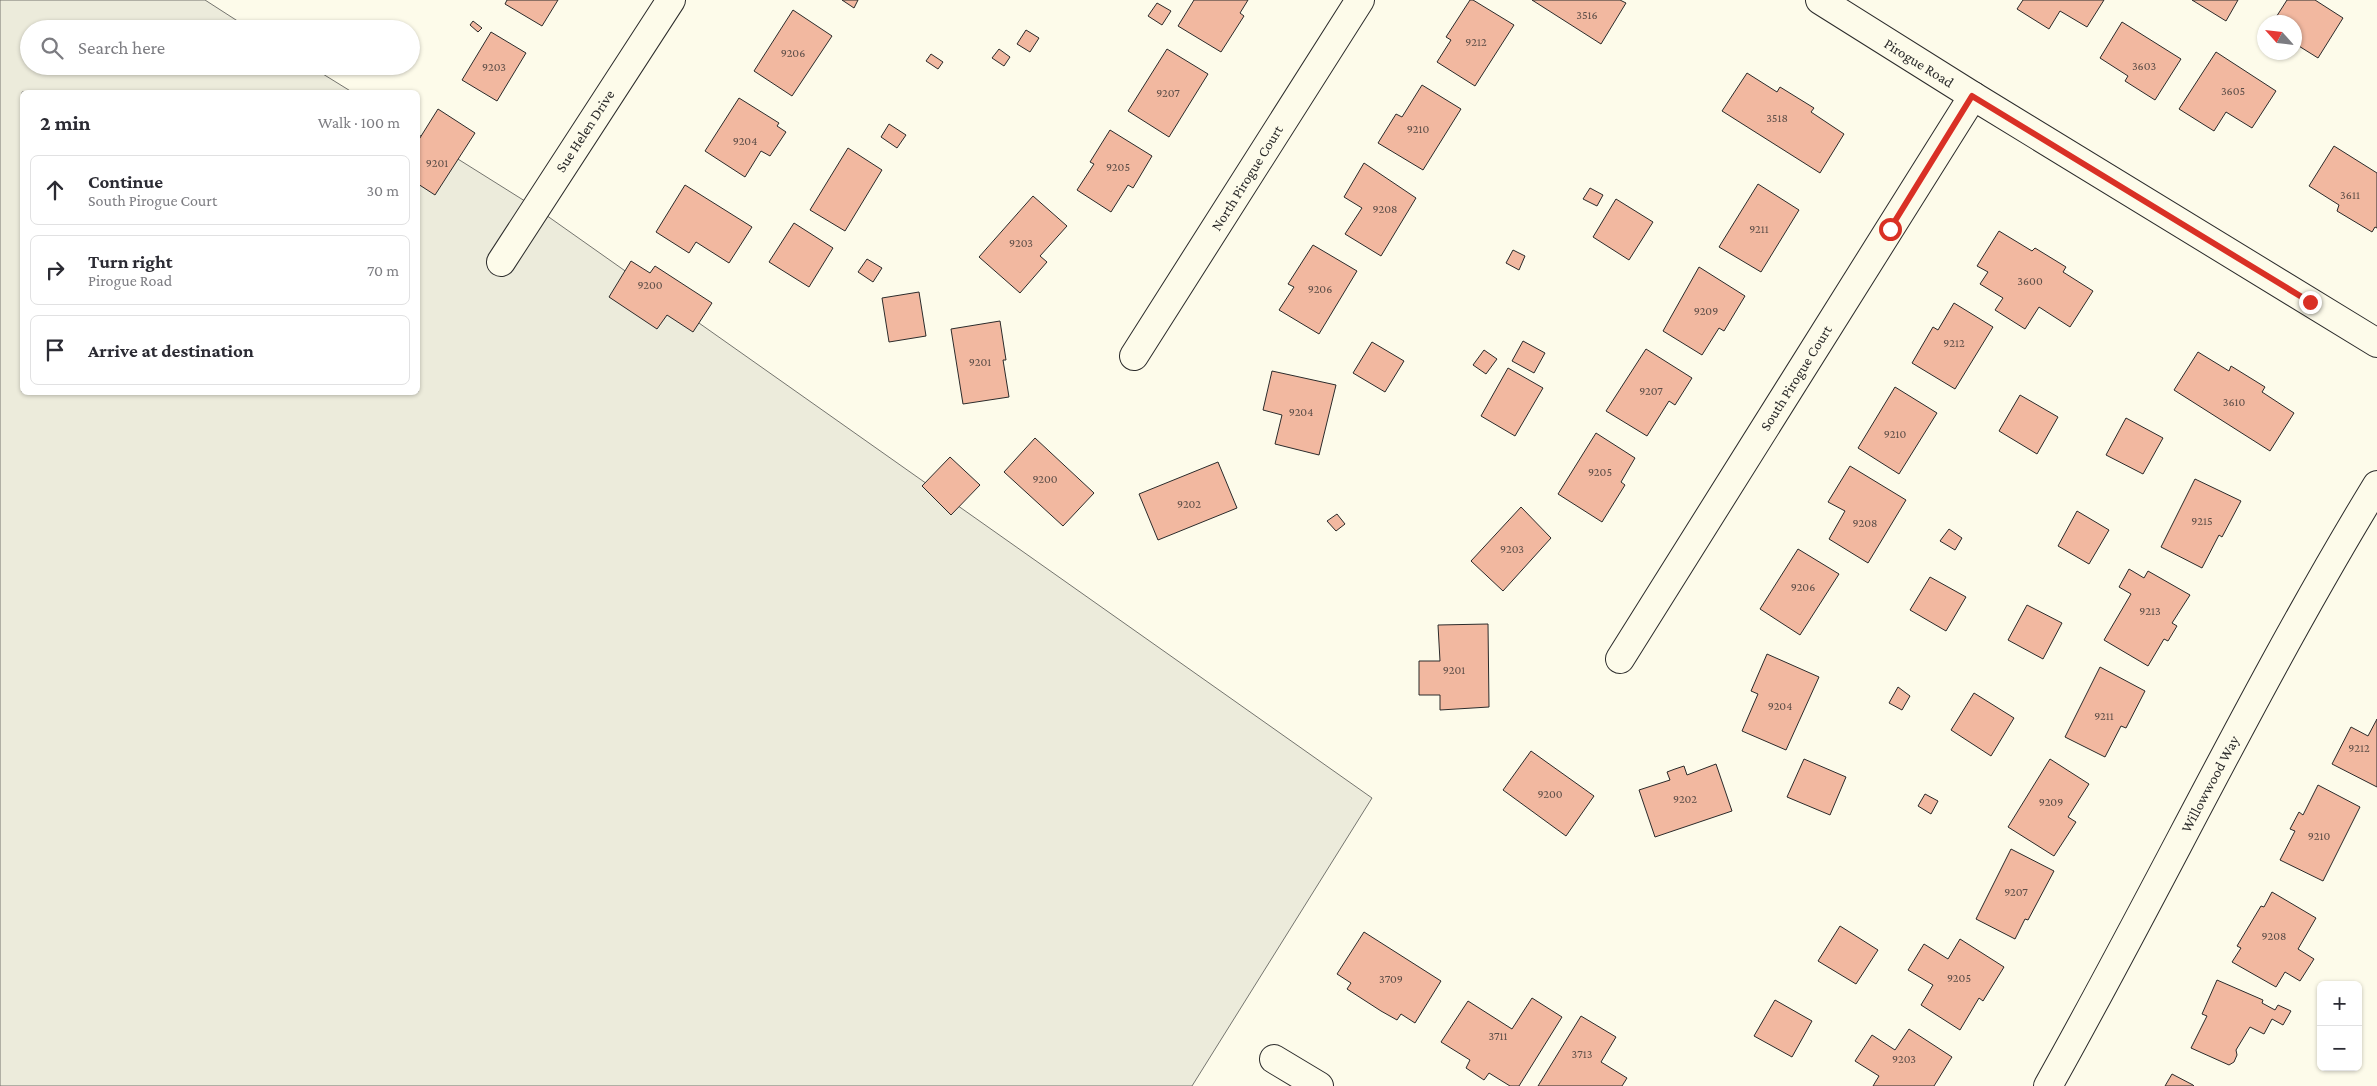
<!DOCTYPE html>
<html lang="en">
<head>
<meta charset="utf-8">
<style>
	body { margin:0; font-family:"Crimson Pro",serif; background:#f2f2f3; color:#2b2b33 }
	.controls { position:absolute; right:15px; bottom:15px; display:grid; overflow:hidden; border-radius:8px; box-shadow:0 1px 4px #0004 }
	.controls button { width:45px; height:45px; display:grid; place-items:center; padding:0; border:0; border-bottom:1px solid #e1e1e2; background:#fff; color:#2b2b33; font:25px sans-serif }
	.compass { position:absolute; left:2257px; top:15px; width:45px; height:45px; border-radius:50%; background:#fff; box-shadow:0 1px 4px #0004; rotate:297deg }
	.stop { position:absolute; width:15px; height:15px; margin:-11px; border:4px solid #d93025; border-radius:50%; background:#fff }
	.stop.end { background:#d93025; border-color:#fff; box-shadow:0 1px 5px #0008 }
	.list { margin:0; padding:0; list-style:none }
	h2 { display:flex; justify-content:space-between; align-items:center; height:65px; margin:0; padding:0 20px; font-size:21px }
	h2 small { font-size:16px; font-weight:400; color:#7c7c81 }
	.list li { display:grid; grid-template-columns:32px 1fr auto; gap:15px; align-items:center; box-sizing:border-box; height:70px; margin:0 10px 10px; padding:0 10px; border:1px solid #e1e1e2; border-radius:8px }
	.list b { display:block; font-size:19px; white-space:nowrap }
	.list p { margin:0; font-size:16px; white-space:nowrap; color:#7c7c81 }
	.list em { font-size:16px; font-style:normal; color:#7c7c81 }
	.icon { flex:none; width:28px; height:28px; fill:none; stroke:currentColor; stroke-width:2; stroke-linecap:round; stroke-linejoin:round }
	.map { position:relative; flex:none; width:2377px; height:1086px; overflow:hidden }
	.search { position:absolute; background:#fff; box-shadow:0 1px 4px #0004; left:20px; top:20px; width:400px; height:55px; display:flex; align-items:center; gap:12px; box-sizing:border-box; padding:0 18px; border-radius:28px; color:#7c7c81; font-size:19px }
	.panel { position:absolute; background:#fff; box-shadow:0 1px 4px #0004; left:20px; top:90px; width:400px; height:305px; border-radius:8px }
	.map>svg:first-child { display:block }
	.green { fill:#ecebdb; stroke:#74746e }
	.building { fill:#f2b8a0; stroke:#2b2b2b }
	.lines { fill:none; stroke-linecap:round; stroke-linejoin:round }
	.street-casing { stroke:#2b2b2b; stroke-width:30 }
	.street { stroke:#fdfbea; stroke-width:28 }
	.route { stroke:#d93025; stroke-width:6 }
	.labels { text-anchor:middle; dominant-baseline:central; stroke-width:4; stroke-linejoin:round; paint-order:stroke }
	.number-label { font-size:12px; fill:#5d4e48 }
	.street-label { font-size:15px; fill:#2b2b2b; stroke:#fdfbea }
</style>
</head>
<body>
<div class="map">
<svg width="2377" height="1086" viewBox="0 0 2377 1086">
	<rect width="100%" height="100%" fill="#fdfbea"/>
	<path class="green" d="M 0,0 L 205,0 L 250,29 L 29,29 L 29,66 L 310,66 L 352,92 L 22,92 L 22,392 L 418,392 L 418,134 L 536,208 L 1372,798 L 1192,1086 L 0,1086 Z"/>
	<g class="building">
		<path d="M 507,0 L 558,0 L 542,26 L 505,4 Z"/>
		<path d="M 842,0 L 858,0 L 854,8 Z"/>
		<path d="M 1194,0 L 1248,0 L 1240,13 L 1244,16 L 1221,52 L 1178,26 Z"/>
		<path d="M 1470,0 L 1473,0 L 1514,25 L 1475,86 L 1437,62 L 1451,40 L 1446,37 Z"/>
		<path d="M 1532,0 L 1620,0 L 1626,3 L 1601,44 Z"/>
		<path d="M 2023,0 L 2104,0 L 2087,27 L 2060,11 L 2049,29 L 2017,9 Z"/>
		<path d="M 2192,0 L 2238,0 L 2226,21 Z"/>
		<path d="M 2287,0 L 2315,0 L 2343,18 L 2318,58 L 2294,43 L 2294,22 L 2273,22 Z"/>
		<path d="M 1157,3 L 1171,11 L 1162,25 L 1148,16 Z"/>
		<path d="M 793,10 L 832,36 L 792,96 L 754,71 Z"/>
		<path d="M 473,21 L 482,28 L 478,32 L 470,25 Z"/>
		<path d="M 2122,22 L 2181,59 L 2155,100 L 2125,81 L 2128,76 L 2100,58 Z"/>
		<path d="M 1026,30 L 1039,38 L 1030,52 L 1017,44 Z"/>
		<path d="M 491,32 L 526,53 L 497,101 L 462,80 Z"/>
		<path d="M 999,49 L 1010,57 L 1004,66 L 992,58 Z"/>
		<path d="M 1167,49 L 1208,74 L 1169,137 L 1128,111 Z"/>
		<path d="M 2216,52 L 2276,91 L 2252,128 L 2226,112 L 2214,131 L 2179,109 Z"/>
		<path d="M 931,54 L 943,62 L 938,69 L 926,61 Z"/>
		<path d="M 183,66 L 199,66 L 194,74 Z"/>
		<path d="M 1747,73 L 1777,92 L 1780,87 L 1814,108 L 1811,112 L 1844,134 L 1820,173 L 1722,111 Z"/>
		<path d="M 1422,85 L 1461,109 L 1423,170 L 1378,143 L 1396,114 L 1402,117 Z"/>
		<path d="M 739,98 L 779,123 L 777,126 L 786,132 L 770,156 L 761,151 L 745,177 L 705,151 Z"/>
		<path d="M 438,109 L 475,133 L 435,195 L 418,184 L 418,141 Z"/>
		<path d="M 889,124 L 906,135 L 897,148 L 881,137 Z"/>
		<path d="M 1110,130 L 1152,156 L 1133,188 L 1128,185 L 1111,212 L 1077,190 L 1094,164 L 1090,162 Z"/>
		<path d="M 2334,146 L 2377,173 L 2377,228 L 2375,227 L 2372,232 L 2337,211 L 2339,205 L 2309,186 Z"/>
		<path d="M 848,148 L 882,170 L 845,231 L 810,210 Z"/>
		<path d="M 1364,163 L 1416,198 L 1381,256 L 1345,234 L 1362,208 L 1344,197 Z"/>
		<path d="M 1758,184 L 1799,210 L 1761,272 L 1719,247 Z"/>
		<path d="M 685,185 L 752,227 L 729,263 L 696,242 L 689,253 L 656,232 Z"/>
		<path d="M 1590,188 L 1603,195 L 1597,206 L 1583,199 Z"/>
		<path d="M 1033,196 L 1067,226 L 1040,256 L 1047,262 L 1020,293 L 979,257 Z"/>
		<path d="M 1616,199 L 1653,222 L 1629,260 L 1593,237 Z"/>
		<path d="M 794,223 L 833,248 L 809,287 L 769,262 Z"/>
		<path d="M 1999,231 L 2032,251 L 2035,248 L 2066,267 L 2063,272 L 2093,291 L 2070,327 L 2039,307 L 2025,329 L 1995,310 L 2003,298 L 1980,284 L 1988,272 L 1977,266 Z"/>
		<path d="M 1313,245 L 1357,271 L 1319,334 L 1279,310 L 1294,287 L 1288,284 Z"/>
		<path d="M 1513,250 L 1525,256 L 1519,270 L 1506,263 Z"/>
		<path d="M 867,259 L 882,268 L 873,282 L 858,272 Z"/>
		<path d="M 631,261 L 650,273 L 655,266 L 712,303 L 693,332 L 667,315 L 657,329 L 609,297 Z"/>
		<path d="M 1699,267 L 1745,296 L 1724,331 L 1719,328 L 1702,355 L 1663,331 Z"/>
		<path d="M 919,292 L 926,336 L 889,342 L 882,298 Z"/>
		<path d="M 1954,303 L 1993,327 L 1955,389 L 1912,363 L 1933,327 L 1938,330 Z"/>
		<path d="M 1000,321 L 1006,360 L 1003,360 L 1009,397 L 963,404 L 951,329 Z"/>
		<path d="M 1523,341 L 1545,353 L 1534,373 L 1512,361 Z"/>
		<path d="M 1372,342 L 1404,361 L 1385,392 L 1353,373 Z"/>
		<path d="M 1646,349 L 1692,378 L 1675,405 L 1669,401 L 1647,436 L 1606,411 Z"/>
		<path d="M 1484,350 L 1497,359 L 1486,374 L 1473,365 Z"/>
		<path d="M 2198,352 L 2229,371 L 2231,366 L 2265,387 L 2262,392 L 2294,413 L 2270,451 L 2174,390 Z"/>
		<path d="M 1508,368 L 1543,388 L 1515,436 L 1481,416 Z"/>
		<path d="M 1272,371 L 1336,385 L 1319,455 L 1275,444 L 1282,415 L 1263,410 Z"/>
		<path d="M 1895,387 L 1937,413 L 1899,474 L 1858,448 Z"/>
		<path d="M 2020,395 L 2058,417 L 2037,454 L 1999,431 Z"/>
		<path d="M 2126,418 L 2163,438 L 2143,474 L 2106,455 Z"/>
		<path d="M 1596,433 L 1635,458 L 1621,482 L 1625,485 L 1602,522 L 1558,494 Z"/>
		<path d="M 1035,438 L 1094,493 L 1063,526 L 1004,472 Z"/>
		<path d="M 950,457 L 980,485 L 951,515 L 922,486 Z"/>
		<path d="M 1218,462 L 1237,508 L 1158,540 L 1139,494 Z"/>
		<path d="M 1850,466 L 1906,500 L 1868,563 L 1829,539 L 1845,511 L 1828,502 Z"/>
		<path d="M 2195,479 L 2241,501 L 2222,537 L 2219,535 L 2202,568 L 2161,547 Z"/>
		<path d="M 1521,507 L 1551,538 L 1503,591 L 1471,561 Z"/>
		<path d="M 2077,511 L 2109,530 L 2089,564 L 2058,546 Z"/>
		<path d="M 1337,514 L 1345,524 L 1336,531 L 1327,521 Z"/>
		<path d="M 1949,529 L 1962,538 L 1955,550 L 1940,541 Z"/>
		<path d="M 1798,549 L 1839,574 L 1800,635 L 1760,609 Z"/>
		<path d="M 2129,569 L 2144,578 L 2148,571 L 2190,595 L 2172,623 L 2177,626 L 2168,641 L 2164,639 L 2148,666 L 2104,640 L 2131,594 L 2119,587 Z"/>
		<path d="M 1930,577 L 1966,597 L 1946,631 L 1910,610 Z"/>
		<path d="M 2027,605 L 2062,623 L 2043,659 L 2008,640 Z"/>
		<path d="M 1488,624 L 1489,707 L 1440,710 L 1440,695 L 1419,695 L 1419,661 L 1440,661 L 1438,625 Z"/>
		<path d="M 1767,654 L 1819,677 L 1786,750 L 1742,731 L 1758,694 L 1751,691 Z"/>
		<path d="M 2100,667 L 2145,691 L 2126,728 L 2121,726 L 2105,757 L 2065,737 Z"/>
		<path d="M 1898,687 L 1910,696 L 1902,710 L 1889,703 Z"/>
		<path d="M 1974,693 L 2014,718 L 1991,756 L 1951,730 Z"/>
		<path d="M 2377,719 L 2377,787 L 2332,764 L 2351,727 L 2368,736 Z"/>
		<path d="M 1531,751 L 1594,796 L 1566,836 L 1503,790 Z"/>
		<path d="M 1804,759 L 1846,777 L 1830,815 L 1787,797 Z"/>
		<path d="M 2050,759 L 2089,784 L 2068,817 L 2076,822 L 2054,856 L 2008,827 Z"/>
		<path d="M 1716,764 L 1732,811 L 1655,837 L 1639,790 L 1670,780 L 1667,772 L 1675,769 L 1684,766 L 1687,775 Z"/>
		<path d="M 2318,785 L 2360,807 L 2323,881 L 2280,860 L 2295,831 L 2290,829 L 2299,812 L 2303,815 Z"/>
		<path d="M 1925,794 L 1938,801 L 1931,814 L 1918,806 Z"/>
		<path d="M 2011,849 L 2054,871 L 2028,920 L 2025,919 L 2015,939 L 1976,919 Z"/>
		<path d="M 2272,892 L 2316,918 L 2298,949 L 2314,959 L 2300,981 L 2285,972 L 2276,987 L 2232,962 L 2241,948 L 2237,946 L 2261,906 L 2264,907 Z"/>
		<path d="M 1840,926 L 1878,950 L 1856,984 L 1818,961 Z"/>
		<path d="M 1364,932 L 1441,981 L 1415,1023 L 1401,1014 L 1397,1020 L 1381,1011 L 1347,989 L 1351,983 L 1337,974 Z"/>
		<path d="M 1960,939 L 2004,967 L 1983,1001 L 1979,998 L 1960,1030 L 1921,1005 L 1933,985 L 1908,970 L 1924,944 L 1948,959 Z"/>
		<path d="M 2217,980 L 2263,1000 L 2262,1003 L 2275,1010 L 2278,1005 L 2291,1011 L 2283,1025 L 2272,1019 L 2264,1034 L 2250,1027 L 2236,1050 L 2237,1055 L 2234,1062 L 2229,1065 L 2191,1048 L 2207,1016 L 2202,1014 Z"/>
		<path d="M 1532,998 L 1562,1017 L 1519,1086 L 1510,1086 L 1489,1073 L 1484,1080 L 1466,1068 L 1470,1060 L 1441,1042 L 1468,1001 L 1512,1029 Z"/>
		<path d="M 1775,1000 L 1812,1021 L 1792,1057 L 1754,1036 Z"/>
		<path d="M 1581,1016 L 1616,1037 L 1601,1062 L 1627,1078 L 1622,1086 L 1538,1086 Z"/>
		<path d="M 1909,1029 L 1952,1057 L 1950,1060 L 1934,1086 L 1873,1086 L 1879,1076 L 1855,1061 L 1872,1035 L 1895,1050 Z"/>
		<path d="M 2172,1074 L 2193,1085 L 2194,1086 L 2165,1086 Z"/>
	</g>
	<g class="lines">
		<defs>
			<g id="street">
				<path d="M 1820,0 L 1973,96 L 2377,343"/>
				<path d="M 501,262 L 671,0"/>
				<path d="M 1134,356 L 1360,0"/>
				<path d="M 1620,659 L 1973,96"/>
				<path d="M 1274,1059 L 1319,1086"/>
				<path d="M 2048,1086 C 2160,887 2258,680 2377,485"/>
			</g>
		</defs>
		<use href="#street" class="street-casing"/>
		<use href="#street" class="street"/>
	</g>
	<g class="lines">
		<path class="route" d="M 1890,229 L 1972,96 L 2310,302"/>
	</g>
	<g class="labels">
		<g class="number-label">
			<text x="1587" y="15">3516</text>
			<text x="1476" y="42">9212</text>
			<text x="793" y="53">9206</text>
			<text x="2144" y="66">3603</text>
			<text x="494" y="67">9203</text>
			<text x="2233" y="91">3605</text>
			<text x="1168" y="93">9207</text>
			<text x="1777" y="118">3518</text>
			<text x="1418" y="129">9210</text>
			<text x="745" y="141">9204</text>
			<text x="437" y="163">9201</text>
			<text x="1118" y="167">9205</text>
			<text x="2350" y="195">3611</text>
			<text x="1385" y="209">9208</text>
			<text x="1759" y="229">9211</text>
			<text x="1021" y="243">9203</text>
			<text x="2030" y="281">3600</text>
			<text x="650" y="285">9200</text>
			<text x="1320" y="289">9206</text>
			<text x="1706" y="311">9209</text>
			<text x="1954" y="343">9212</text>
			<text x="980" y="362">9201</text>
			<text x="1651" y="391">9207</text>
			<text x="2234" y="402">3610</text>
			<text x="1301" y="412">9204</text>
			<text x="1895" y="434">9210</text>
			<text x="1600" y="472">9205</text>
			<text x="1045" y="479">9200</text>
			<text x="1189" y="504">9202</text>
			<text x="2202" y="521">9215</text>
			<text x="1865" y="523">9208</text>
			<text x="1512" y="549">9203</text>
			<text x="1803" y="587">9206</text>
			<text x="2150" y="611">9213</text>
			<text x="1454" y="670">9201</text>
			<text x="1780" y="706">9204</text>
			<text x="2104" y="716">9211</text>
			<text x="2359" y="748">9212</text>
			<text x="1550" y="794">9200</text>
			<text x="1685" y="799">9202</text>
			<text x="2051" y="802">9209</text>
			<text x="2319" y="836">9210</text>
			<text x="2016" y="892">9207</text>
			<text x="2274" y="936">9208</text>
			<text x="1959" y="978">9205</text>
			<text x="1391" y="979">3709</text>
			<text x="1498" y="1036">3711</text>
			<text x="1582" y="1054">3713</text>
			<text x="1904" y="1059">9203</text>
		</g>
		<g class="street-label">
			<text transform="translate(1919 63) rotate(32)">Pirogue Road</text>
			<text transform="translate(585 131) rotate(-57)">Sue Helen Drive</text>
			<text transform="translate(1247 178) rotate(-58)">North Pirogue Court</text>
			<text transform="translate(1796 378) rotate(-58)">South Pirogue Court</text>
			<text transform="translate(2210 784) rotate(-62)">Willowwood Way</text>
		</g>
	</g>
</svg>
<div class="controls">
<button>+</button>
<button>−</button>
</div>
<svg class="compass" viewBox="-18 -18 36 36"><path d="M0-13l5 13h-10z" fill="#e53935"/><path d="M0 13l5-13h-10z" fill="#7c7c81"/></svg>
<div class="stop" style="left:1890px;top:229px"></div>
<div class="stop end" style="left:2310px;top:302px"></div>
<div class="search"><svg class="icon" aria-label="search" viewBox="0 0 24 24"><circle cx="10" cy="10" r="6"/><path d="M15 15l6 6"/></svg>Search here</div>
<section class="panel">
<h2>2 min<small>Walk · 100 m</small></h2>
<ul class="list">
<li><svg class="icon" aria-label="ahead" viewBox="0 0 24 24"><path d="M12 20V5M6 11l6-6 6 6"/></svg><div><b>Continue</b><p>South Pirogue Court</p></div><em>30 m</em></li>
<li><svg class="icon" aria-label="right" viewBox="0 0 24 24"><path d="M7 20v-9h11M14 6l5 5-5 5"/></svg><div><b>Turn right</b><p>Pirogue Road</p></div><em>70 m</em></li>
<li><svg class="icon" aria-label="arrive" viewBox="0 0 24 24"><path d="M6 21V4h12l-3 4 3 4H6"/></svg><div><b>Arrive at destination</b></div></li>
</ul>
</section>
</div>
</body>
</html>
